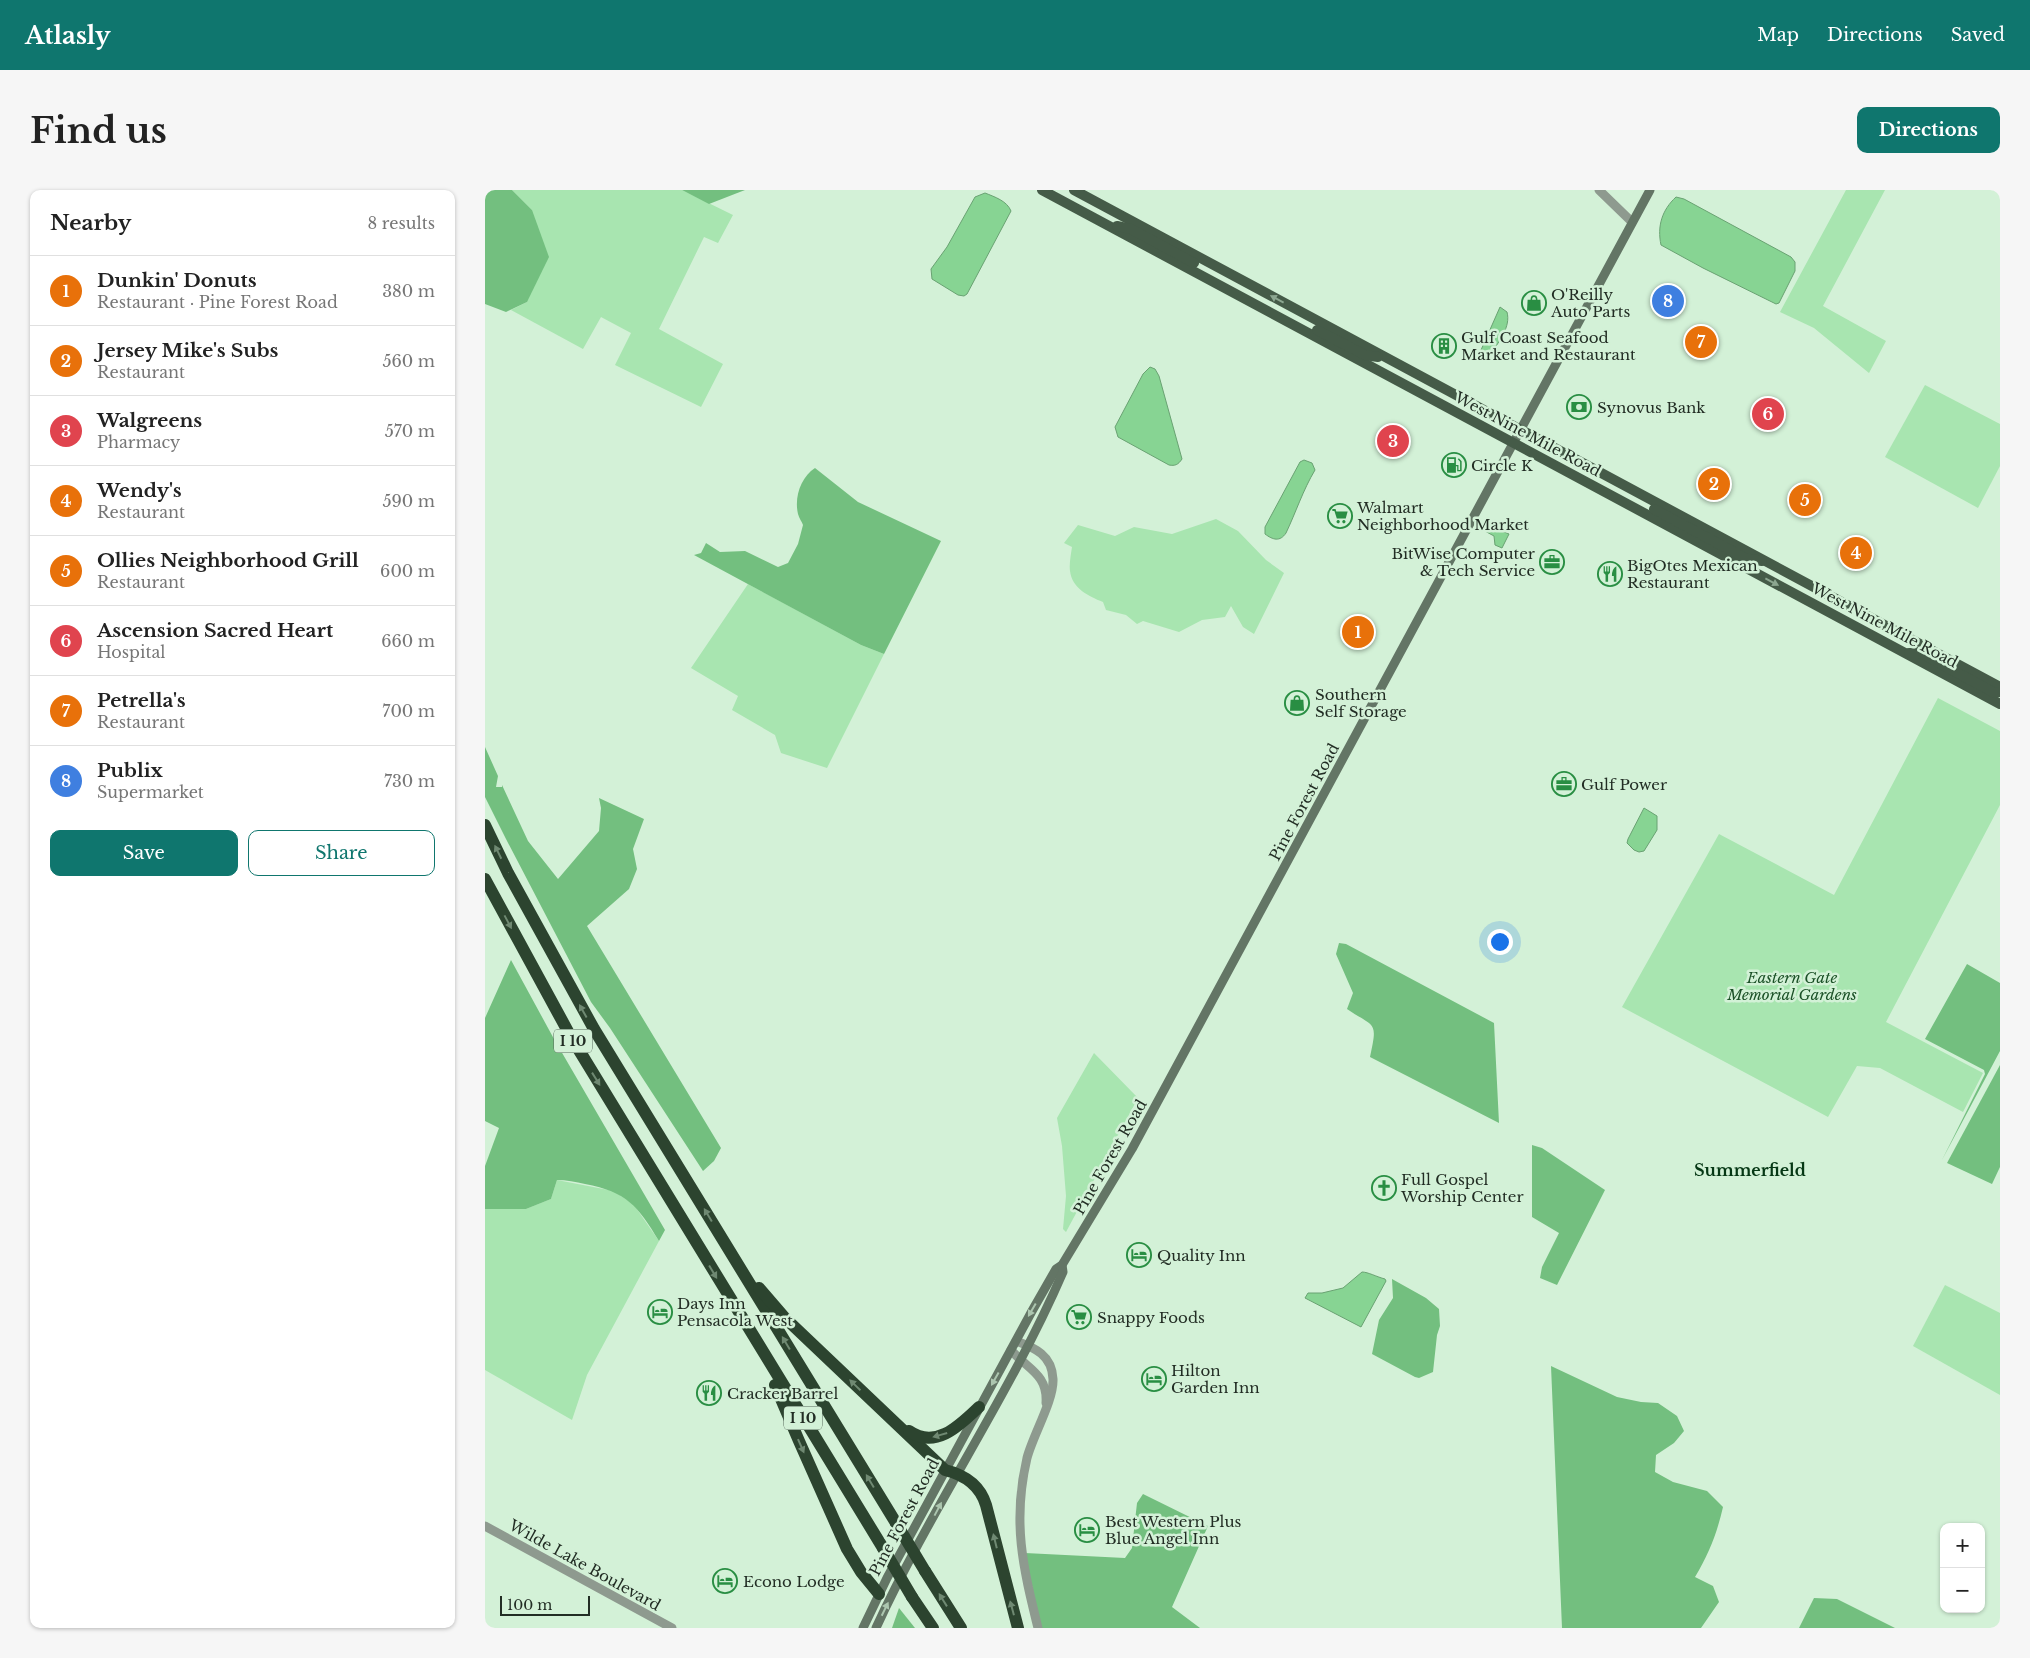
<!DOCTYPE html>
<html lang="en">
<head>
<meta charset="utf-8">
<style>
	body { margin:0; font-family:"Libre Baskerville",serif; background:#f6f6f6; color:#222 }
	.controls { position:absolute; right:15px; bottom:15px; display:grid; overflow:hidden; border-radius:10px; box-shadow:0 1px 4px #0004 }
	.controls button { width:45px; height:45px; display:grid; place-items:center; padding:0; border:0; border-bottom:1px solid #e0e0e0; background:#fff; color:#222; font:25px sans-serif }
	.scale { position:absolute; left:15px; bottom:12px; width:90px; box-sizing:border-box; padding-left:5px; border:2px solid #222d24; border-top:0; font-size:14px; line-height:18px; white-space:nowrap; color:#222d24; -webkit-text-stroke:4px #d3f1d7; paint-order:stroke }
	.you { position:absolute; left:1014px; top:751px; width:18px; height:18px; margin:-12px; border:4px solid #fff; border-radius:50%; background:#1a73e8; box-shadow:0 0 0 8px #1a73e833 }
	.badge { display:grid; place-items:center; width:32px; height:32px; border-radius:50%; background:#0f766e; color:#fff; font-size:16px; font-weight:700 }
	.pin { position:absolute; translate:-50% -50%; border:2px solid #fff; box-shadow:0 1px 5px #0006 }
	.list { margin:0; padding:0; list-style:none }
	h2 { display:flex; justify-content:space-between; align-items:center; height:65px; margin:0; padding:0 20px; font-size:21px }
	h2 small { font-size:16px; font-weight:400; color:#767676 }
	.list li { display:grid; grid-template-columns:32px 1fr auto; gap:15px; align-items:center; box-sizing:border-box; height:70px; padding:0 20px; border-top:1px solid #e0e0e0 }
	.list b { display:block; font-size:19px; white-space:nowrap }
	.list p { margin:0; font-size:16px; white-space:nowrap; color:#767676 }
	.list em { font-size:16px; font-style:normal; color:#767676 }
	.actions { display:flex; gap:10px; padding:15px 20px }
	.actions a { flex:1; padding:11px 0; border:1px solid #0f766e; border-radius:10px; text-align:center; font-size:18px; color:#0f766e }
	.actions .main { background:#0f766e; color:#fff }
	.map { position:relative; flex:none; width:1515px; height:1438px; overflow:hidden; border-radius:10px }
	header { display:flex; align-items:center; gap:30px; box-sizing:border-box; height:70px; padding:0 25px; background:#0f766e; color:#fff }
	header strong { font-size:24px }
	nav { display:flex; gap:28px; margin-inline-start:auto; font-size:18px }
	.intro { display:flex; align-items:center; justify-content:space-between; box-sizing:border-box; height:120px; padding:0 30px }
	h1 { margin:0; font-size:35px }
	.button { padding:12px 22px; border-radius:10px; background:#0f766e; color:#fff; font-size:18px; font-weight:700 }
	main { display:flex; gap:30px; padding:0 30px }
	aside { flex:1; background:#fff; border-radius:10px; box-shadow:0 1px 4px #0004 }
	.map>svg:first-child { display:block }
	.green { fill:#a8e5b0 }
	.forest { fill:#73bf7f }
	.water { fill:#87d493; stroke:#69a272 }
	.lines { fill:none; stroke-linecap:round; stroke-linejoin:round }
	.tertiary { stroke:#8e9a8f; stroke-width:9 }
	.secondary { stroke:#637565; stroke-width:9 }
	.primary { stroke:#455b48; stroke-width:10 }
	.motorway { stroke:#2c442f; stroke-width:12 }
	.motorway-bridge { stroke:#2c442f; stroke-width:12 }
	.oneway { fill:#8ca690 }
	.oneway2 { fill:#6f8972 }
	.oneway3 { fill:#acc6af }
	.labels { text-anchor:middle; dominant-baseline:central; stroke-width:5; stroke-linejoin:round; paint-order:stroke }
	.shield { fill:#d3f1d7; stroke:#57685a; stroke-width:1 }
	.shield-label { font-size:14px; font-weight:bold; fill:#222d24 }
	.poi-label { font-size:15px; fill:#222d24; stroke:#d3f1d7; text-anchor:start }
	.street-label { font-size:15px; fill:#222d24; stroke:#d3f1d7 }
	.park-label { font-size:15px; font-style:italic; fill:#1b5127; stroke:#d3f1d7 }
	.neighbourhood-label { font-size:16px; font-weight:bold; fill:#063815; stroke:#d3f1d7 }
</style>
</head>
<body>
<header>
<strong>Atlasly</strong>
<nav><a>Map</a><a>Directions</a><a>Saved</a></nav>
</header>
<div class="intro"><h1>Find us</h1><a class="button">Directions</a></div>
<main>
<aside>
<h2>Nearby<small>8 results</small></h2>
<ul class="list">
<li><span class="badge" style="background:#e8710a">1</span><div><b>Dunkin' Donuts</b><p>Restaurant · Pine Forest Road</p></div><em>380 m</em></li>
<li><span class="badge" style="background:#e8710a">2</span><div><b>Jersey Mike's Subs</b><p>Restaurant</p></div><em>560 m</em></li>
<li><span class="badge" style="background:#e0444e">3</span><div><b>Walgreens</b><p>Pharmacy</p></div><em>570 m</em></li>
<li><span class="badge" style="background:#e8710a">4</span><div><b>Wendy's</b><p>Restaurant</p></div><em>590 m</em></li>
<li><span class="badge" style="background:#e8710a">5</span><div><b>Ollies Neighborhood Grill</b><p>Restaurant</p></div><em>600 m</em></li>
<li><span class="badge" style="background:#e0444e">6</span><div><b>Ascension Sacred Heart</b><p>Hospital</p></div><em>660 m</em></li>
<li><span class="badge" style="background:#e8710a">7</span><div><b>Petrella's</b><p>Restaurant</p></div><em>700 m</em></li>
<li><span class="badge" style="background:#3f7fe0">8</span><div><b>Publix</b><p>Supermarket</p></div><em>730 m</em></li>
</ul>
<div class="actions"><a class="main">Save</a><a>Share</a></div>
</aside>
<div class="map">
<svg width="1515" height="1438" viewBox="0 0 1515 1438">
	<rect width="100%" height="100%" fill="#d3f1d7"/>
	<g class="green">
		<path d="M 27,0 L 197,0 L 248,25 L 233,53 L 219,47 L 174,139 L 238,174 L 216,217 L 130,175 L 146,143 L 116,127 L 98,159 L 26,120 L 42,112 L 47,20 Z"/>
		<path d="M 1361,0 L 1400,0 L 1338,116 L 1401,151 L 1384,183 L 1329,138 L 1295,122 Z"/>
		<path d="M 1440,195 L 1515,234 L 1515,276 L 1493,318 L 1400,267 Z"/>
		<path d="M 731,329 L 753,341 L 781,370 L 799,383 L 769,444 L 758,437 L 746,416 L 740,427 L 717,430 L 694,442 L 658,431 L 652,434 L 641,425 L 621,420 L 618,412 C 603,406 587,398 585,381 C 584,374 586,364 587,357 L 579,353 L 593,335 L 630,346 L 649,337 L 687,344 Z"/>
		<path d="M 263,394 L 376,455 L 399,464 L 342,578 L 296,563 L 290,545 L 247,520 L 253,506 L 206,478 Z"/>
		<path d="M 1453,508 L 1515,541 L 1515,615 L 1401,832 L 1498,883 L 1478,922 L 1395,878 L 1372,876 L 1343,927 L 1137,817 L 1234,644 L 1349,705 Z"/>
		<path d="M 609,863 L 653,908 L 581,1042 L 578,1039 L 581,1006 L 577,956 L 572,928 Z"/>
		<path d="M 72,990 L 129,1001 L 149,1015 L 174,1051 L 102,1185 L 87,1230 L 0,1180 L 0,1019 L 41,1019 L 66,1009 Z"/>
		<path d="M 1460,1095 L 1515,1123 L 1515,1205 L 1428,1156 Z"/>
	</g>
	<g class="forest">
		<path d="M 0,0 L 27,0 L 47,20 L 64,67 L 42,112 L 21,122 L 0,114 Z"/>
		<path d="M 197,0 L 260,0 L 224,14 Z"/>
		<path d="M 330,278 L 373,312 L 456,351 L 399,464 L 376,455 L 209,365 L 216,363 L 221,353 L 235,362 L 260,361 L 293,377 L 303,373 L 313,354 L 318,335 C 317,332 314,328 313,324 C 309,307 316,287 330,278 Z"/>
		<path d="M 0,557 L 13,586 L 11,597 L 17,597 L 17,595 L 43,651 L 73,689 L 114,641 L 116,618 L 114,608 L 159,629 L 148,659 L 152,679 L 144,699 L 102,736 L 236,958 L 229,971 L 218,981 L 125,838 L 106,812 L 21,649 L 0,607 Z"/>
		<path d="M 854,753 L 861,754 L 1009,833 L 1014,933 L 885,867 C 893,830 890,838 862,819 L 868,803 L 851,764 Z"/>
		<path d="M 26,770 L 69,849 L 180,1040 L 174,1051 C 153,1016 142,1002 100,994 C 91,992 81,990 72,990 L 66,1009 L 41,1019 L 0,1019 L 0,976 L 14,938 L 0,931 L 0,828 Z"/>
		<path d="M 1482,774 L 1515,793 L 1515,861 L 1457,970 L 1500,884 L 1499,880 L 1440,849 Z"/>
		<path d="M 1515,875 L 1515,977 L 1507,994 L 1462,973 Z"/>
		<path d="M 1047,955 L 1057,958 L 1120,1000 L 1072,1095 L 1055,1088 L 1057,1077 L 1074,1043 L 1047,1027 Z"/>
		<path d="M 907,1089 L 941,1108 L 954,1119 L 955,1136 L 952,1145 L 948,1182 L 934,1188 L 930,1187 L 887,1164 L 894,1130 L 908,1108 Z"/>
		<path d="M 1066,1176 L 1132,1207 L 1156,1212 L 1173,1213 L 1192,1226 L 1199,1241 L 1189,1253 L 1171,1265 L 1170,1282 L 1188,1292 L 1222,1301 L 1238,1317 C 1232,1343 1224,1364 1210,1387 L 1228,1396 L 1234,1412 L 1216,1438 L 1077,1438 Z"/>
		<path d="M 658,1304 L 723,1336 L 687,1417 L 715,1438 L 556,1438 L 540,1363 L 640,1368 L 647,1358 L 652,1313 Z"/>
		<path d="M 1329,1408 L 1352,1409 L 1410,1438 L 1314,1438 Z"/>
		<path d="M 414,1418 L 430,1438 L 407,1438 Z"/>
	</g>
	<g class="water">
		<path d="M 500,3 C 510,7 522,11 526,21 L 482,104 L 479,106 L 473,105 L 447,89 L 446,79 L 462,57 L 490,7 Z"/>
		<path d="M 1191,7 L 1199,9 L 1306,67 L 1310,72 L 1310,81 L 1294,113 L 1291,114 L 1218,78 L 1176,55 C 1172,36 1177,20 1191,7 Z"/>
		<path d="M 1015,117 L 1022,122 C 1026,137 1014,151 1006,164 L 996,160 Z"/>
		<path d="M 665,177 L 670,179 L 674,186 L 697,269 C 693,275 690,276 684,275 L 633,247 L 630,237 L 658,184 Z"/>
		<path d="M 819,270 L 827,273 L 830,280 C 818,300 811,322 801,343 C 795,352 788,350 780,344 L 780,337 L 815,272 Z"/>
		<path d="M 1002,335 L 1024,344 L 1017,358 L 1010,355 L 1009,346 L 998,340 Z"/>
		<path d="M 1159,618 L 1172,626 L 1172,640 L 1159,661 L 1154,662 L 1149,660 L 1142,653 L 1143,649 Z"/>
		<path d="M 877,1082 C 883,1082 892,1087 900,1089 L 901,1091 L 876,1137 L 820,1108 L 823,1103 L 837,1103 L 858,1098 Z"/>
	</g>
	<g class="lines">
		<g class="tertiary">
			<path d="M 1114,0 L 1147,32"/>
			<path d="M 531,1151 C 550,1158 567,1165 568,1189 C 569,1210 548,1245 542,1268 C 527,1332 538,1377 553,1438"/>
			<path d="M 526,1160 C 542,1179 563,1184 561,1213"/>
			<path d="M 0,1336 L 187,1438"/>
		</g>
		<g class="secondary">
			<path d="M 378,1438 L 402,1388 L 547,1121 L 571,1079 L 577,1075 L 647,959 L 1165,0"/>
			<path d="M 391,1438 C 447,1316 525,1205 578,1082 L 577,1075"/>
		</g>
		<g class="primary">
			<path d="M 557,0 L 1515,514"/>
			<path d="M 589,0 L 1515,497"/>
			<path d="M 632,36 L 646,39 L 709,73"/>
			<path d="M 832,140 L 880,165 L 893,167"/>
			<path d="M 1169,319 L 1260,368 L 1277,371"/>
			<path d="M 1424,463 L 1434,463 L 1441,466 L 1510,503 L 1515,502"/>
		</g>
		<g class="motorway">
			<path d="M 0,635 L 23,683 L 109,839 L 411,1333"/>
			<path d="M 0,689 L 86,847 L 398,1358"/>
			<path d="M 274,1098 L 299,1127 L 460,1280 C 480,1285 495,1295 501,1315 L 533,1438"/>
			<path d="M 290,1195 L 314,1251 L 362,1359 L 376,1382 L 394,1404"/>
			<path d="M 424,1241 C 451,1260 475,1235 494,1217"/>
			<path d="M 440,1381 L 476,1438"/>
			<path d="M 427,1407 L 448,1438"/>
		</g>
		<g class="motorway-bridge">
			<path d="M 411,1333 L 440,1381"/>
			<path d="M 398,1358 L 427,1407"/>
		</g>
	</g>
	<defs><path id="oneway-solid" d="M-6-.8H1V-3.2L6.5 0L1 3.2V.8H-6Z" transform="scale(1.25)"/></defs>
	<g class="oneway">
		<use href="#oneway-solid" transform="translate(792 109) rotate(-152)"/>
		<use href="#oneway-solid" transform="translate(1287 392) rotate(28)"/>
	</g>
	<g class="oneway2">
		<use href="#oneway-solid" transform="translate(13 662) rotate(-116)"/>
		<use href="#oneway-solid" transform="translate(23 732) rotate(62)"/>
		<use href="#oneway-solid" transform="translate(98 821) rotate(-119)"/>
		<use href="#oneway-solid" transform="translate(111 889) rotate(58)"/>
		<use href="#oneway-solid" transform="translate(223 1025) rotate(-121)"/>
		<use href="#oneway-solid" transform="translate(228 1082) rotate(59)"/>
		<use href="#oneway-solid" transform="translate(301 1153) rotate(-121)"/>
		<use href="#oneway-solid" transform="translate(370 1195) rotate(-136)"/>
		<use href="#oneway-solid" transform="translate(455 1245) rotate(164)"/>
		<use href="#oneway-solid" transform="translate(316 1256) rotate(66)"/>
		<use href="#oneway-solid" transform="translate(385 1291) rotate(-121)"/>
		<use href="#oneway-solid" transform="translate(510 1351) rotate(-104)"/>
		<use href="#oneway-solid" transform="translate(458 1410) rotate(-122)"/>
		<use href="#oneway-solid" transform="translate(527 1418) rotate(-105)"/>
	</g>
	<g class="oneway3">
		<use href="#oneway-solid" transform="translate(547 1120) rotate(120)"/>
		<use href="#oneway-solid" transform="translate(510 1189) rotate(119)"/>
		<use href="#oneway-solid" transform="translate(453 1319) rotate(-62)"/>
		<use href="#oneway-solid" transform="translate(400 1419) rotate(-64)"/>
	</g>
	<defs>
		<symbol id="shop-ring" viewBox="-11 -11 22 22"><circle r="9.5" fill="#d3f1d7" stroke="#298e43" stroke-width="1.5"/><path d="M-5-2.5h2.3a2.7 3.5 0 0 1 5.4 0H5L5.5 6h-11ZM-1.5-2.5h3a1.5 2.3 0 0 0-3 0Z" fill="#298e43"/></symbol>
		<symbol id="building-ring" viewBox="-11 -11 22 22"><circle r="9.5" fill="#d3f1d7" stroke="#298e43" stroke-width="1.5"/><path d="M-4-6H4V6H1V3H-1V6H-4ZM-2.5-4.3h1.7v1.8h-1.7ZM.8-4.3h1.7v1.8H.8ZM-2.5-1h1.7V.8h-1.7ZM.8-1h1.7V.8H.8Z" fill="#298e43"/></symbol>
		<symbol id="bank-ring" viewBox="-11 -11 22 22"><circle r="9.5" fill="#d3f1d7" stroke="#298e43" stroke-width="1.5"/><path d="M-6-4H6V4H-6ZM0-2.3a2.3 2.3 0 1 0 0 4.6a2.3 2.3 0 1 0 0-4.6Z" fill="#298e43"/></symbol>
		<symbol id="fuel-ring" viewBox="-11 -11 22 22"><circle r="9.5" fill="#d3f1d7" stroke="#298e43" stroke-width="1.5"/><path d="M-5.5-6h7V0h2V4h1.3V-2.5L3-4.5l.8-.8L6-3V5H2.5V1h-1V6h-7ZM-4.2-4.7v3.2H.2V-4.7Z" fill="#298e43"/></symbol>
		<symbol id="supermarket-ring" viewBox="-11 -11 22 22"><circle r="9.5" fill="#d3f1d7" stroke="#298e43" stroke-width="1.5"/><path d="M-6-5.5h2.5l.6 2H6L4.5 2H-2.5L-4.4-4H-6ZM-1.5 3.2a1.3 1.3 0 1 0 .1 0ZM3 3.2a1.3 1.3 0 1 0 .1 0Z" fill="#298e43"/></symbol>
		<symbol id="office-ring" viewBox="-11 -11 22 22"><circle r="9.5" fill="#d3f1d7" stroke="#298e43" stroke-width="1.5"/><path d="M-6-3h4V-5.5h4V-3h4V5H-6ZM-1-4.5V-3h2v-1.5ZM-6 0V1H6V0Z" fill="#298e43"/></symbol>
		<symbol id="restaurant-ring" viewBox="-11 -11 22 22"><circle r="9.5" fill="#d3f1d7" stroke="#298e43" stroke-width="1.5"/><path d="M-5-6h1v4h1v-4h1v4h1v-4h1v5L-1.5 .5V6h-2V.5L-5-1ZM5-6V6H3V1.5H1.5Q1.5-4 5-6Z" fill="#298e43"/></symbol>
		<symbol id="church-ring" viewBox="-11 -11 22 22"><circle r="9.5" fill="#d3f1d7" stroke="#298e43" stroke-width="1.5"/><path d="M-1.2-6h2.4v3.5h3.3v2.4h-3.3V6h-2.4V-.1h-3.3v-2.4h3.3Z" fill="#298e43"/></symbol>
		<symbol id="hotel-ring" viewBox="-11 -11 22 22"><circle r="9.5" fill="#d3f1d7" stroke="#298e43" stroke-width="1.5"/><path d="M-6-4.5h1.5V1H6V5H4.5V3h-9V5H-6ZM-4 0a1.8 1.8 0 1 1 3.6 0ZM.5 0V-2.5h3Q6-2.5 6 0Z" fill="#298e43"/></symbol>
	</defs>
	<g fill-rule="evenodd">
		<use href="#shop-ring" x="1035" y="99" width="28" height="28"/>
		<use href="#building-ring" x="945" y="142" width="28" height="28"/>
		<use href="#bank-ring" x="1080" y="203" width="28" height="28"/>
		<use href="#fuel-ring" x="955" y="261" width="28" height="28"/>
		<use href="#supermarket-ring" x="841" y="312" width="28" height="28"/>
		<use href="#office-ring" x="1053" y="358" width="28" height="28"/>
		<use href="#restaurant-ring" x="1111" y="370" width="28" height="28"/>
		<use href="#shop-ring" x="798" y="499" width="28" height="28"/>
		<use href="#office-ring" x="1065" y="580" width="28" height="28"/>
		<use href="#church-ring" x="885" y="984" width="28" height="28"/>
		<use href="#hotel-ring" x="640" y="1051" width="28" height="28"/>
		<use href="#hotel-ring" x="161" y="1108" width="28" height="28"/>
		<use href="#supermarket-ring" x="580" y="1113" width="28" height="28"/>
		<use href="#hotel-ring" x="655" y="1175" width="28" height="28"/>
		<use href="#restaurant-ring" x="210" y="1189" width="28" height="28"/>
		<use href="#hotel-ring" x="588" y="1326" width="28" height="28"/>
		<use href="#hotel-ring" x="226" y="1377" width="28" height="28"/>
	</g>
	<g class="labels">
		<g class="shield">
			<rect x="69" y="839.5" width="38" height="23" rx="4"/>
			<rect x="299" y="1216.5" width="38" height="23" rx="4"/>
		</g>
		<g class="shield-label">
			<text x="88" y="851">I 10</text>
			<text x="318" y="1228">I 10</text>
		</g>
		<g class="poi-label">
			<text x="1066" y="104">O'Reilly<tspan x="1066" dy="17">Auto Parts</tspan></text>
			<text x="976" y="147">Gulf Coast Seafood<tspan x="976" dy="17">Market and Restaurant</tspan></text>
			<text x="1112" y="217">Synovus Bank</text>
			<text x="986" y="275">Circle K</text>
			<text x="872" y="317">Walmart<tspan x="872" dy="17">Neighborhood Market</tspan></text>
			<text x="1050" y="363" text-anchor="end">BitWise Computer<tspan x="1050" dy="17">&amp; Tech Service</tspan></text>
			<text x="1142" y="375">BigOtes Mexican<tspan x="1142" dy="17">Restaurant</tspan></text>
			<text x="830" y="504">Southern<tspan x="830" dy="17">Self Storage</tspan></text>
			<text x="1096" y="594">Gulf Power</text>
			<text x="916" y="989">Full Gospel<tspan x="916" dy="17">Worship Center</tspan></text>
			<text x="672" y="1065">Quality Inn</text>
			<text x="192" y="1113">Days Inn<tspan x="192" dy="17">Pensacola West</tspan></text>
			<text x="612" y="1127">Snappy Foods</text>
			<text x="686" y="1180">Hilton<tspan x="686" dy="17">Garden Inn</tspan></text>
			<text x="242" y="1203">Cracker Barrel</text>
			<text x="620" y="1331">Best Western Plus<tspan x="620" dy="17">Blue Angel Inn</tspan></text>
			<text x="258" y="1391">Econo Lodge</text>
		</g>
		<g class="street-label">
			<text transform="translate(1043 244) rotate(28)">West Nine Mile Road</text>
			<text transform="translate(1400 435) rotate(28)">West Nine Mile Road</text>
			<text transform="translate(819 612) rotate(-62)">Pine Forest Road</text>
			<text transform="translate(625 967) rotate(-60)">Pine Forest Road</text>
			<text transform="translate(419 1327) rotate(-62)">Pine Forest Road</text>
			<text transform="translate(100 1375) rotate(29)">Wilde Lake Boulevard</text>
		</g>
		<g class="park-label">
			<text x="1307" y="787">Eastern Gate<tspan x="1307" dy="17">Memorial Gardens</tspan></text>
		</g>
		<g class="neighbourhood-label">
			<text x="1265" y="980">Summerfield</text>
		</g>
	</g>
</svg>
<div class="controls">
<button>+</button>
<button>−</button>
</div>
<div class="scale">100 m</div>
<div class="you"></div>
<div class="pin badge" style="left:873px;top:442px;background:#e8710a">1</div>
<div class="pin badge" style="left:1229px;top:294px;background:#e8710a">2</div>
<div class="pin badge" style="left:908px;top:251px;background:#e0444e">3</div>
<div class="pin badge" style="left:1371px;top:363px;background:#e8710a">4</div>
<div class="pin badge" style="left:1320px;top:310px;background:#e8710a">5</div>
<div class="pin badge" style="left:1283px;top:224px;background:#e0444e">6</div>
<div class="pin badge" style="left:1216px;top:152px;background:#e8710a">7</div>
<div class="pin badge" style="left:1183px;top:111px;background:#3f7fe0">8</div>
</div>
</main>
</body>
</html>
